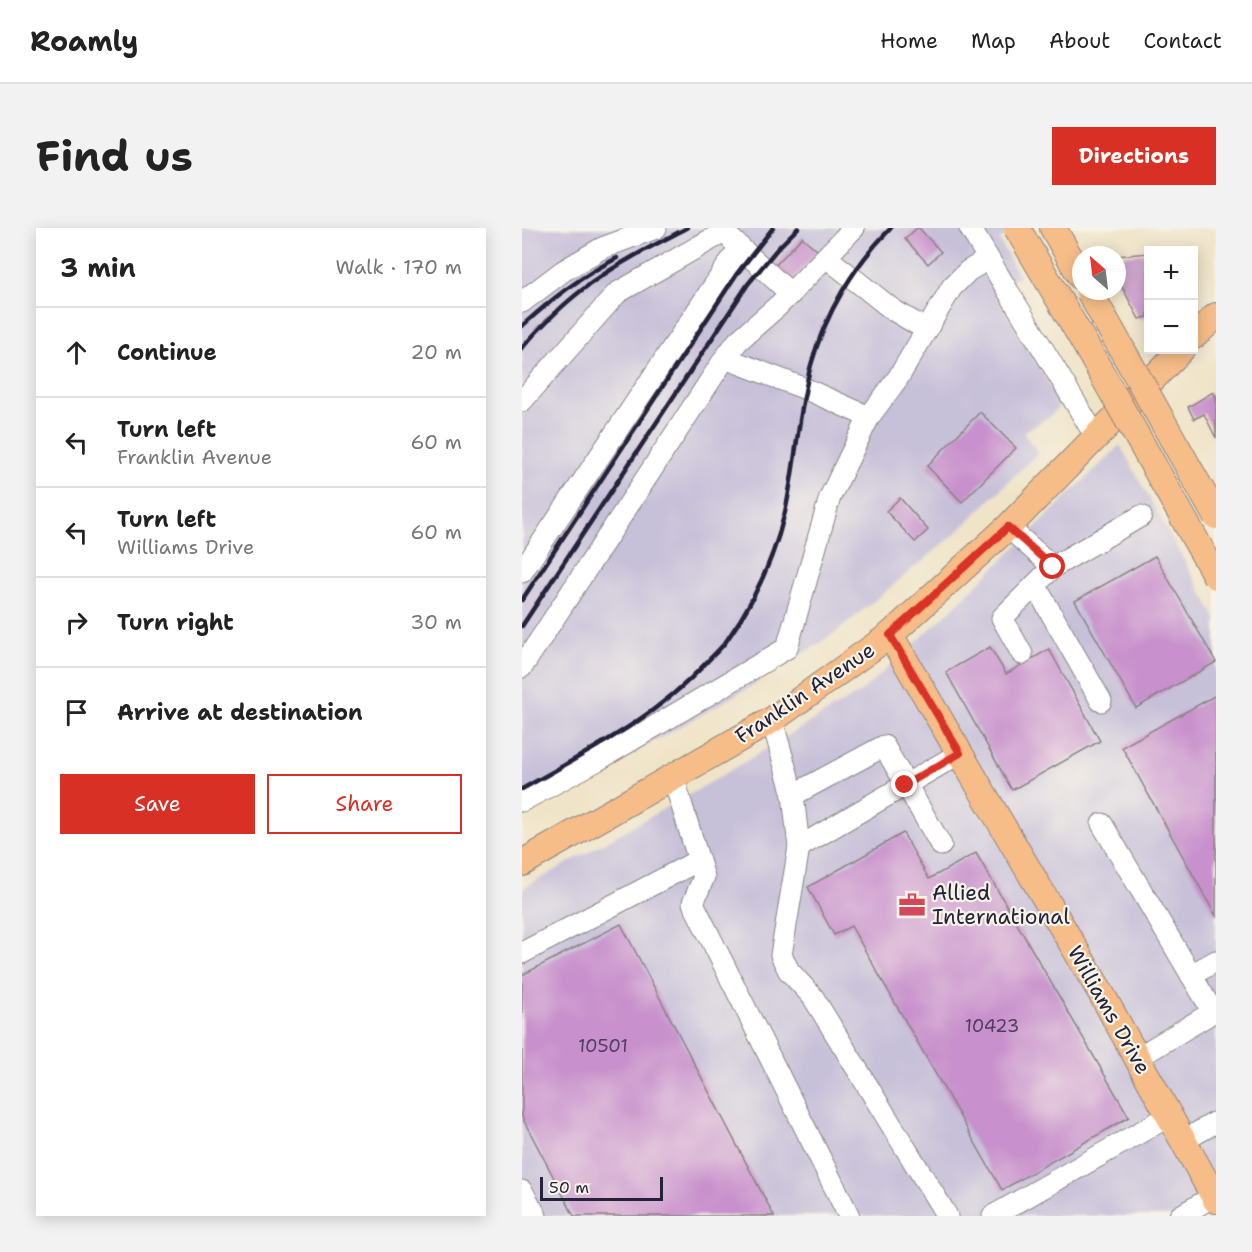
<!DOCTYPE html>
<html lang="en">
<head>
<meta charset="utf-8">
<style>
	body { margin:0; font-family:"Shantell Sans",sans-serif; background:#f2f2f2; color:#222 }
	.controls { position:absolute; right:18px; top:18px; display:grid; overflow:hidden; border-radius:0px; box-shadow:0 3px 15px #0003 }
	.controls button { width:54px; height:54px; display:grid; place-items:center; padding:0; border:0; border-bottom:2px solid #e0e0e0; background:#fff; color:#222; font:30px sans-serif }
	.compass { position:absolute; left:550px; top:18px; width:54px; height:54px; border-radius:50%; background:#fff; box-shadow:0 3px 15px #0003; rotate:332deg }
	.scale { position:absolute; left:18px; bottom:15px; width:123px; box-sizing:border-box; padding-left:6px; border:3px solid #22223b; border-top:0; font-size:16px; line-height:21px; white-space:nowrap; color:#22223b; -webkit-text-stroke:4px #f7f3e8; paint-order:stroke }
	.stop { position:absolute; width:18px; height:18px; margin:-14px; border:4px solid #d93025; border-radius:50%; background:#fff }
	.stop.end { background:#d93025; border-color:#fff; box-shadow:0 2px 6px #0008 }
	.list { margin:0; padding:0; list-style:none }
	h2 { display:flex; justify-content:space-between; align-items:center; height:78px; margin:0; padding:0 24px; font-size:26px }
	h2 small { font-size:20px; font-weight:400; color:#767676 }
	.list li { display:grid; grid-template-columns:39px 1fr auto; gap:18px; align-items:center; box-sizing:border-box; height:90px; padding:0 24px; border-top:2px solid #e0e0e0 }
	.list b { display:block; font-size:22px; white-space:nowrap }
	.list p { margin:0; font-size:20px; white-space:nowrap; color:#767676 }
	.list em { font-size:20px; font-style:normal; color:#767676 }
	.actions { display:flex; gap:12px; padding:18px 24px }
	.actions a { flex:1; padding:14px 0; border:2px solid #d93025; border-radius:0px; text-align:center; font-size:21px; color:#d93025 }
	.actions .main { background:#d93025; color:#fff }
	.icon { flex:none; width:33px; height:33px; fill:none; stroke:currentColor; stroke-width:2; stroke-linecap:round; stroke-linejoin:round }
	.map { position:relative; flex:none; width:694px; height:988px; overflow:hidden; border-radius:0px }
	header { display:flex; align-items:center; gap:36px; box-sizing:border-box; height:84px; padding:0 30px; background:#fff; border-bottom:2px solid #e0e0e0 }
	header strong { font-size:28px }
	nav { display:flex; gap:33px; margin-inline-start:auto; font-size:21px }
	.intro { display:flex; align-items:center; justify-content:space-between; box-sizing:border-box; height:144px; padding:0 36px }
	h1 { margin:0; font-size:42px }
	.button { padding:15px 27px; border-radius:0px; background:#d93025; color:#fff; font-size:21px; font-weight:700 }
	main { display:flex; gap:36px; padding:0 36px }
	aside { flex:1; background:#fff; border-radius:0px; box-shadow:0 3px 15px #0003 }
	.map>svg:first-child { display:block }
	.industrial { fill:#c7c0d9 }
	.building { fill:#c890cc }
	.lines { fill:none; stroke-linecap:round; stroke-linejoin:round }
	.minor-casing { stroke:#898382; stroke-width:23 }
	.major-casing { stroke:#898382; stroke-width:28 }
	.minor { stroke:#fff; stroke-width:21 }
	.major { stroke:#f7bd88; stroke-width:26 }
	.rail { stroke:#22223b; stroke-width:4.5 }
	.major-bridge-casing { stroke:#898382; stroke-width:28; stroke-linecap:butt }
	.major-bridge { stroke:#f7bd88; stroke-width:26 }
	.route { stroke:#d93025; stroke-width:8 }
	.labels { text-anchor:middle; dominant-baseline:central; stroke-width:4.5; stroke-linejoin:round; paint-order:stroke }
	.number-label { font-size:18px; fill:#4c3e5f }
	.street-label { font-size:21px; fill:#22223b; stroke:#f7f3e8 }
	.poi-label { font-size:21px; fill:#22223b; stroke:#f7f3e8; text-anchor:start }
</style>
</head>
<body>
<header>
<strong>Roamly</strong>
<nav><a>Home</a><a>Map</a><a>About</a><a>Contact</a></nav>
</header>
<div class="intro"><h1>Find us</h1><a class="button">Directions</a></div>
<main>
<aside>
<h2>3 min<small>Walk · 170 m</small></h2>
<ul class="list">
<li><svg class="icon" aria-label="ahead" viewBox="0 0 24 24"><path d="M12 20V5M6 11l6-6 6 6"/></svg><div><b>Continue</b></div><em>20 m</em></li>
<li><svg class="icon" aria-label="left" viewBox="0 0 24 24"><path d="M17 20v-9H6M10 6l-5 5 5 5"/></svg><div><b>Turn left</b><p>Franklin Avenue</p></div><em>60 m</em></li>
<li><svg class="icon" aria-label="left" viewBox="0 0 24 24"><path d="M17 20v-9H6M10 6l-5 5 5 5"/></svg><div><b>Turn left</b><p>Williams Drive</p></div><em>60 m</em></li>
<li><svg class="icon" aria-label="right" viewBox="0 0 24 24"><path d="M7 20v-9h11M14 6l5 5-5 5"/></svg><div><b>Turn right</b></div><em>30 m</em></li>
<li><svg class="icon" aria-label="arrive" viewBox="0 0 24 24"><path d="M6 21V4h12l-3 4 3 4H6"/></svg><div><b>Arrive at destination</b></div></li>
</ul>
<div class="actions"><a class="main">Save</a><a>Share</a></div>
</aside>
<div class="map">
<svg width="694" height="988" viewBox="0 0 694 988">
	<rect width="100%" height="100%" fill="#f7f3e8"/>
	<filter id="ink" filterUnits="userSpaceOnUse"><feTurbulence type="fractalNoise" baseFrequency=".0167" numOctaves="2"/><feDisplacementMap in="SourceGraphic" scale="12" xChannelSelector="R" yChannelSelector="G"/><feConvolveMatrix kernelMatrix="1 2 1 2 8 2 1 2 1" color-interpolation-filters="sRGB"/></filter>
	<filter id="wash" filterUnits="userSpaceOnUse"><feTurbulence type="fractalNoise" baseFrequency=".008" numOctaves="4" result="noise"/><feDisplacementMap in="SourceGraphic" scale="24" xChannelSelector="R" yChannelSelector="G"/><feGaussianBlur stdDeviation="1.35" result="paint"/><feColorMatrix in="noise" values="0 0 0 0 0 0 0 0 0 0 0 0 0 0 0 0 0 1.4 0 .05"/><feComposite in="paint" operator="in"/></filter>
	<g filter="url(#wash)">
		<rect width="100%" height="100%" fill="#f0e4c8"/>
		<g class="industrial">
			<path d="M 0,0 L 499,0 L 477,12 L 497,48 L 472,64 L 539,176 L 526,190 L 501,204 L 516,225 L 431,308 L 313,405 L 233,456 L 0,589 Z"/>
			<path d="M 598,217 L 694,390 L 694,988 L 0,988 L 0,661 L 191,553 L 340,463 L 426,385 Z"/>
		</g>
		<g id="blocks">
			<g class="building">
				<path d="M 395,0 L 397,0 L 419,24 L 406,36 L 383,11 Z"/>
				<path d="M 280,9 L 296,23 L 267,54 L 251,40 Z"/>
				<path d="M 626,25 L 626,89 L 617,91 L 599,57 L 595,57 L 595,28 Z"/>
				<path d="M 691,164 L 694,169 L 694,210 L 682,186 L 672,191 L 666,179 Z"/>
				<path d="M 458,184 L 494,220 L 440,274 L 405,238 Z"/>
				<path d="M 378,270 L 406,302 L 393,314 L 364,283 Z"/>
				<path d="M 633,328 L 694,434 L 614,480 L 553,373 Z"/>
				<path d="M 468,419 L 484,446 L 527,421 L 578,513 L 490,562 L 424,444 Z"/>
				<path d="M 694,467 L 694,688 L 600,519 Z"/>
				<path d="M 381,605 L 407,651 L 454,625 L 607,889 L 480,962 L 329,698 L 312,707 L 286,659 Z"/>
				<path d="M 99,696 L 252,988 L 52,988 L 0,889 L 0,747 Z"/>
			</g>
		</g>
	</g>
	<g filter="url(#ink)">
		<use href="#blocks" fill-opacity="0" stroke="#898382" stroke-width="1.5"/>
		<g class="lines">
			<defs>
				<g id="minor">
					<path d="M 448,0 L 574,209"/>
					<path d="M 209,11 L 269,66"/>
					<path d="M 304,29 L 371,82 L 405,102"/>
					<path d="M 0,74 L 41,43 L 80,20 L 134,0"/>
					<path d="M 203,130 L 284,161 L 347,189"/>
					<path d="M 0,173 L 95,65 L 202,4"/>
					<path d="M 486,299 L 531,339 L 480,390 L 500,426"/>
					<path d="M 531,339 L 619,288"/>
					<path d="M 0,344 L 218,19"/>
					<path d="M 513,357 L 579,473"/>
					<path d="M 0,439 L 203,130 L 216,113 L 257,77 L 332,0"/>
					<path d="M 250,492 L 271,567 L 277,619 L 259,727 L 267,743 L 291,769 L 425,988"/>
					<path d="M 151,549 L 182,649 L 171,675 L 327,988"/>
					<path d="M 271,567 L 362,518 L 419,617"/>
					<path d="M 0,573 L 76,532 L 265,420 L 308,269 L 347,189 L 376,150 L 430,59 L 446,43 L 466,31"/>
					<path d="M 580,596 L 691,784 L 615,830"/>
					<path d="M 277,619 L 438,525"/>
					<path d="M 0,725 L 177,632"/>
					<path d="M 669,747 L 694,733"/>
					<path d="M 661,913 L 694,894"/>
					<path d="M 0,963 L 14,988"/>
					<path d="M 471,988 L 647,888"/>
					<path d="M 658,988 L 692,968"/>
				</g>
				<g id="major">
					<path d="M 531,0 L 559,49"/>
					<path d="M 672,108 L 694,88"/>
					<path d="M 368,407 L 579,765 L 694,972"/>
					<path d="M 0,635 L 250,492 L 368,407 L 486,299 L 659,122"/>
				</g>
			</defs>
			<use href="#minor" class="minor-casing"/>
			<use href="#major" class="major-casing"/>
			<use href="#minor" class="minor"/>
			<use href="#major" class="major"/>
			<g class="rail">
				<path d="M 0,98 C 31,70 58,49 95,30"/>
				<path d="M 0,120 C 20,97 43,74 68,56 C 98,34 132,17 165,0"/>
				<path d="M 0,372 L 214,47 L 251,0"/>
				<path d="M 0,398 L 226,56 L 256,20 L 276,0"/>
				<path d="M 0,561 C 65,524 132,491 183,436 C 190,428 199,421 205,412 C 232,374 252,330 263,284 C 274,236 276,185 289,137 C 303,86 332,37 369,0"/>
			</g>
			<defs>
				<g id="major-bridge">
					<path d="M 495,0 L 559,109 L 694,348"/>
					<path d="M 567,63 L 694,288"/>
				</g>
			</defs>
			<use href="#major-bridge" class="major-bridge-casing"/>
			<use href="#major-bridge" class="major-bridge"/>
		</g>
	</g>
	<g class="lines" filter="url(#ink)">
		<path class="route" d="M 383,557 L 438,525 L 368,407 L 486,299 L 531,339"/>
	</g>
	<defs>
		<symbol id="office-bare" viewBox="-9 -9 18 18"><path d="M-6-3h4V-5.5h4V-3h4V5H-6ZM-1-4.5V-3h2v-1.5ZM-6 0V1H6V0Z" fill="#d1495b" stroke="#f7f3e8" stroke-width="2.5" paint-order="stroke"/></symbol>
	</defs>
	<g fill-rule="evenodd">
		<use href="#office-bare" x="371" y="658" width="38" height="38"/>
	</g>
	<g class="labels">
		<g class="number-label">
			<text x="470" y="798">10423</text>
			<text x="81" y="818">10501</text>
		</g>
		<g class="street-label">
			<text transform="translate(283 465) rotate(-34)">Franklin Avenue</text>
			<text transform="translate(587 782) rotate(60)">Williams Drive</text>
		</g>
		<g class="poi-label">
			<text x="410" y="665">Allied<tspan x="410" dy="24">International</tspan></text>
		</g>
	</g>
</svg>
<div class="controls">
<button>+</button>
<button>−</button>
</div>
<svg class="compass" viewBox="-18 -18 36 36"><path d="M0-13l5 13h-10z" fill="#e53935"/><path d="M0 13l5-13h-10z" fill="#767676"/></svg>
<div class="scale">50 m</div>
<div class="stop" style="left:531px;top:339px"></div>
<div class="stop end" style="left:383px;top:557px"></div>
</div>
</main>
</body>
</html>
